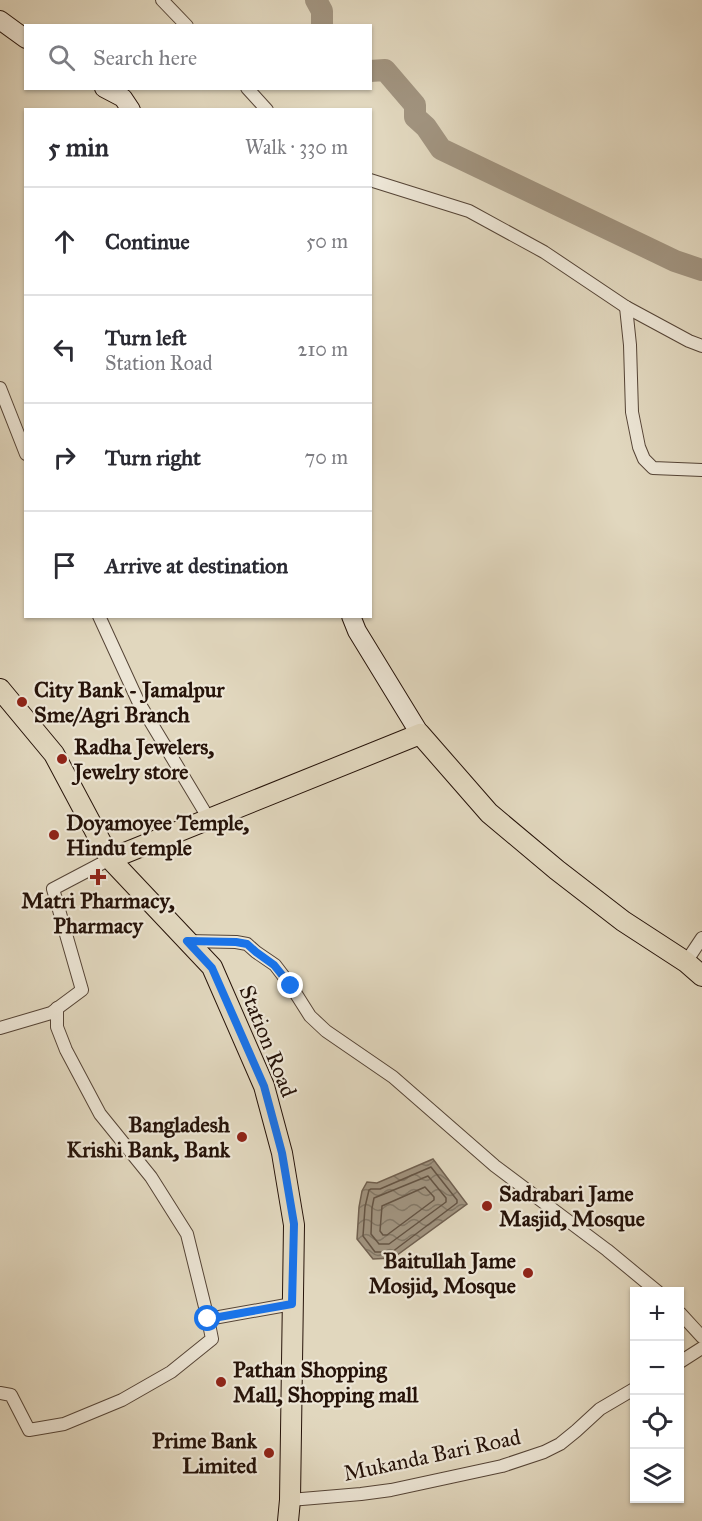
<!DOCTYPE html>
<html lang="en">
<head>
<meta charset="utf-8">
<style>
	body { margin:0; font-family:"IM FELL Great Primer",serif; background:#f2f2f3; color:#2b2b33 }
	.controls { position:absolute; right:18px; bottom:18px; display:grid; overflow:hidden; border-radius:0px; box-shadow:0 2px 4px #0004 }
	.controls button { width:54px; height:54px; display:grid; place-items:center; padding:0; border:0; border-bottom:2px solid #e1e1e2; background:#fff; color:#2b2b33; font:30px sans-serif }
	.stop { position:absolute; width:18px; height:18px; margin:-14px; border:4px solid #1a73e8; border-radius:50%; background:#fff }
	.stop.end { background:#1a73e8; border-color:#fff; box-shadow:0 2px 6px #0008 }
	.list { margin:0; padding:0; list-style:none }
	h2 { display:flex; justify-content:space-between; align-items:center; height:78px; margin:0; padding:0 24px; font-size:26px }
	h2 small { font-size:20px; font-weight:400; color:#7c7c81 }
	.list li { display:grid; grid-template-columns:39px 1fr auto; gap:18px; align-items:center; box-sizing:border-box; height:108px; padding:0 24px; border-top:2px solid #e1e1e2 }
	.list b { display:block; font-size:22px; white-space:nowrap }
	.list p { margin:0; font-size:20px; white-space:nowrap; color:#7c7c81 }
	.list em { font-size:20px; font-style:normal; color:#7c7c81 }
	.icon { flex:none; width:33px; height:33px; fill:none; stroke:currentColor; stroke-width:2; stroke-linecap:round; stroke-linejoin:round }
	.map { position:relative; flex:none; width:702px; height:1521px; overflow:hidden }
	.search { position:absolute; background:#fff; box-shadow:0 2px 4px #0004; left:24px; top:24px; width:348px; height:66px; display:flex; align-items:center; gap:15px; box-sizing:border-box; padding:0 21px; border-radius:0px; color:#7c7c81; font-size:22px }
	.panel { position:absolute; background:#fff; box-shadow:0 2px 4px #0004; left:24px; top:108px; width:348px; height:510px; border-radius:0px }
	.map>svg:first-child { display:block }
	.water { fill:url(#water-waves); stroke:#706050; stroke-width:1.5 }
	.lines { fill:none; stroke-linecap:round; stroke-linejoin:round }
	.shore { stroke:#645444; stroke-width:1.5 }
	.river { stroke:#a19480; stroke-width:22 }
	.street-casing { stroke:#554436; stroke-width:14 }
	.secondary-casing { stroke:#261309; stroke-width:20 }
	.primary-casing { stroke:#261309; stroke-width:22 }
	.street { stroke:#ece5d5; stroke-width:12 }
	.secondary { stroke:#ece5d5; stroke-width:18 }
	.primary { stroke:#e1d7be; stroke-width:20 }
	.route { stroke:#1a73e8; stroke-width:8 }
	.poi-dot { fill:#8f2418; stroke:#ece5d5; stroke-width:2 }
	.labels { text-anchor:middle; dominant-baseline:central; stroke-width:4.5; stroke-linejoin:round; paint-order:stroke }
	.poi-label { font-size:22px; font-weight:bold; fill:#261309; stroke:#ece5d5; text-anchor:start }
	.street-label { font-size:22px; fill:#261309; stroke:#ece5d5 }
</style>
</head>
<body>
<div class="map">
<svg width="702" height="1521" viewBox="0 0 702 1521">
	<defs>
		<pattern id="water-waves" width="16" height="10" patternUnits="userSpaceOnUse" patternTransform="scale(1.5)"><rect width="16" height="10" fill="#a19480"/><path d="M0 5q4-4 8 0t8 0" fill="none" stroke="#837867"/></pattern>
	</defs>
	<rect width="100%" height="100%" fill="#e1d7be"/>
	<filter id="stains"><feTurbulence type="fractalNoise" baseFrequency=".00333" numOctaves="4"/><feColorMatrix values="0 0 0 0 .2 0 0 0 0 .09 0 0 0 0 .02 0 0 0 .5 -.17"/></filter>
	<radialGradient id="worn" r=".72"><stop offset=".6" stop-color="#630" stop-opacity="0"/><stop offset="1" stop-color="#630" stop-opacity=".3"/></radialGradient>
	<path class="water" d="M 433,1159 L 467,1204 L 393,1258 L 373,1259 L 357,1239 L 359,1207 L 362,1191 L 367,1182 L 377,1183 Z"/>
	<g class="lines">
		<g class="shore">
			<path d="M 431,1167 L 457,1200 L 457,1203 L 392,1252 L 375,1252 L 363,1236 L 365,1207 L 369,1190 L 371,1189 L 380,1189 Z"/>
			<path d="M 428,1176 L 446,1198 L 446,1202 L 389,1244 L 379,1244 L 371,1234 L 372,1208 L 374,1198 Z"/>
			<path d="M 425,1187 L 434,1197 L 434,1200 L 387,1235 L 383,1235 L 380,1231 L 382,1206 Z"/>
		</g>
		<g class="river">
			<path d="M 316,0 L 322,11 L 322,26"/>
			<path d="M 370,71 L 385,70 L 415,105 L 415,117 L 426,127 L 441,149 L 675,261 L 702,270"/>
		</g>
		<defs>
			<g id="street">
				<path d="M 162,0 L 187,26"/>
				<path d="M 247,88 L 267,110"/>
				<path d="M 370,180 L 469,211 L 544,252 L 626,307 L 689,341 L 702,346"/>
				<path d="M 626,307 L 630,345 L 632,412 L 639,447 L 644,459 L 653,468 L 702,470"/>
				<path d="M 0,388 L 26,454"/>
				<path d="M 99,616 L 138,701 L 209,819"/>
				<path d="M 187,941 L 236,942 L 247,944 L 256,952 L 275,965 L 291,986 L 310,1016 L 326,1031 L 393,1077 L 495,1166 L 607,1250 L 658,1292"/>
				<path d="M 686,962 L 702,938"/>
				<path d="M 57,1008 L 57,1027 L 66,1050 L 100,1114 L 151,1177 L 187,1234 L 208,1319"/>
				<path d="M 0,1028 L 51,1013 L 82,990 L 53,889 L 110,859"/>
				<path d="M 680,1313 L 702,1337"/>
				<path d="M 680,1362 L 702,1348"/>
				<path d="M 0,1393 L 11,1395 L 29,1430 L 64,1424 L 122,1400 L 171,1372 L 212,1339 L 208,1319 L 292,1304"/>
				<path d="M 290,1500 L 361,1494 L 391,1490 L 502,1466 L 544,1452 L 560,1444 L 576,1431 L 600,1409 L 634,1389"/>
			</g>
			<g id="secondary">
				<path d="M 0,20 L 26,39"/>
				<path d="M 104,88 L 123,98 L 131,110"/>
				<path d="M 351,616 L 357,631 L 420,734"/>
			</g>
			<g id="primary">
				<path d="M 0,689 L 54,754 L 110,859 L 212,967 L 264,1086 L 282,1153 L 294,1225 L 290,1500 L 288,1521"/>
				<path d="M 110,859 L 420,734 L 489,813 L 557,870 L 623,921 L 686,962 L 702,976"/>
			</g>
		</defs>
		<use href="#street" class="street-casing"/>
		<use href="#secondary" class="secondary-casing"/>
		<use href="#primary" class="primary-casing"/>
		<use href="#street" class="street"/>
		<use href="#secondary" class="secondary"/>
		<use href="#primary" class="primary"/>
	</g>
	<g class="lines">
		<path class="route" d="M 208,1319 L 292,1304 L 294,1224 L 282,1153 L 264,1086 L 212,968 L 187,941 L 236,942 L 247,944 L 256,952 L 274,965 L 291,986"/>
	</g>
	<g class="poi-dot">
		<circle cx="22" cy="702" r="6"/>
		<circle cx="62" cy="759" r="6"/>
		<circle cx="54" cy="835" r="6"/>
		<path d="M95 868h6v6h6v6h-6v6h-6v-6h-6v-6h6z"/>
		<circle cx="242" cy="1137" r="6"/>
		<circle cx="487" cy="1206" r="6"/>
		<circle cx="528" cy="1273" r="6"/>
		<circle cx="221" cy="1382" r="6"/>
		<circle cx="269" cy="1453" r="6"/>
	</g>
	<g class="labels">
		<g class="poi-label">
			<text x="34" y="689">City Bank - Jamalpur<tspan x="34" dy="25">Sme/Agri Branch</tspan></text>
			<text x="74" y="746">Radha Jewelers,<tspan x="74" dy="25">Jewelry store</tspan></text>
			<text x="66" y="822">Doyamoyee Temple,<tspan x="66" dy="25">Hindu temple</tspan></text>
			<text x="98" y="900" text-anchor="middle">Matri Pharmacy,<tspan x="98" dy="25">Pharmacy</tspan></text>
			<text x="230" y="1124" text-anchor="end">Bangladesh<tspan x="230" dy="25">Krishi Bank, Bank</tspan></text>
			<text x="499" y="1193">Sadrabari Jame<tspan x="499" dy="25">Masjid, Mosque</tspan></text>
			<text x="516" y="1260" text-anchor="end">Baitullah Jame<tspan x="516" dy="25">Mosjid, Mosque</tspan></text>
			<text x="233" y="1369">Pathan Shopping<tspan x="233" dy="25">Mall, Shopping mall</tspan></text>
			<text x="257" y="1440" text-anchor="end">Prime Bank<tspan x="257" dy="25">Limited</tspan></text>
		</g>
		<g class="street-label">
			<text transform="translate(268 1041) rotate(68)">Station Road</text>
			<text transform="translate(432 1455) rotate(-12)">Mukanda Bari Road</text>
		</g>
	</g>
	<rect width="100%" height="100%" filter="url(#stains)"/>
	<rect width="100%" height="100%" fill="url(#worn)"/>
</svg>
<div class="controls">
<button>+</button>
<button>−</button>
<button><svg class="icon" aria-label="locate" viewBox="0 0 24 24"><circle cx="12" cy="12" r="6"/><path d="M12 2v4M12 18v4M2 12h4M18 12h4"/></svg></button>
<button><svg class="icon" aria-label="layers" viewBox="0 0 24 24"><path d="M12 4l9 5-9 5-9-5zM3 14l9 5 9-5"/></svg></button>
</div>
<div class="stop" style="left:208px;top:1319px"></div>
<div class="stop end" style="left:291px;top:986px"></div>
<div class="search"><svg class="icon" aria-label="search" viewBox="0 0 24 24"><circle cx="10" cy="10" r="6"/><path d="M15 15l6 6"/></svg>Search here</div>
<section class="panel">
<h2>5 min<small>Walk · 330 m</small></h2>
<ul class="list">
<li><svg class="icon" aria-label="ahead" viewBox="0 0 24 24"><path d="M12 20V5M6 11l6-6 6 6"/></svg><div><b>Continue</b></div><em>50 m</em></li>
<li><svg class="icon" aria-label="left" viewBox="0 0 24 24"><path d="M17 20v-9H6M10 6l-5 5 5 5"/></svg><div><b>Turn left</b><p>Station Road</p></div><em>210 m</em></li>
<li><svg class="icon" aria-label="right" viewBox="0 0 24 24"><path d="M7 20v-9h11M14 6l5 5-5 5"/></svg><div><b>Turn right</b></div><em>70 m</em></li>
<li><svg class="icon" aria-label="arrive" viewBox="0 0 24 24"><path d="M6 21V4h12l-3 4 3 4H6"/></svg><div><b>Arrive at destination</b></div></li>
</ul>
</section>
</div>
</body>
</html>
